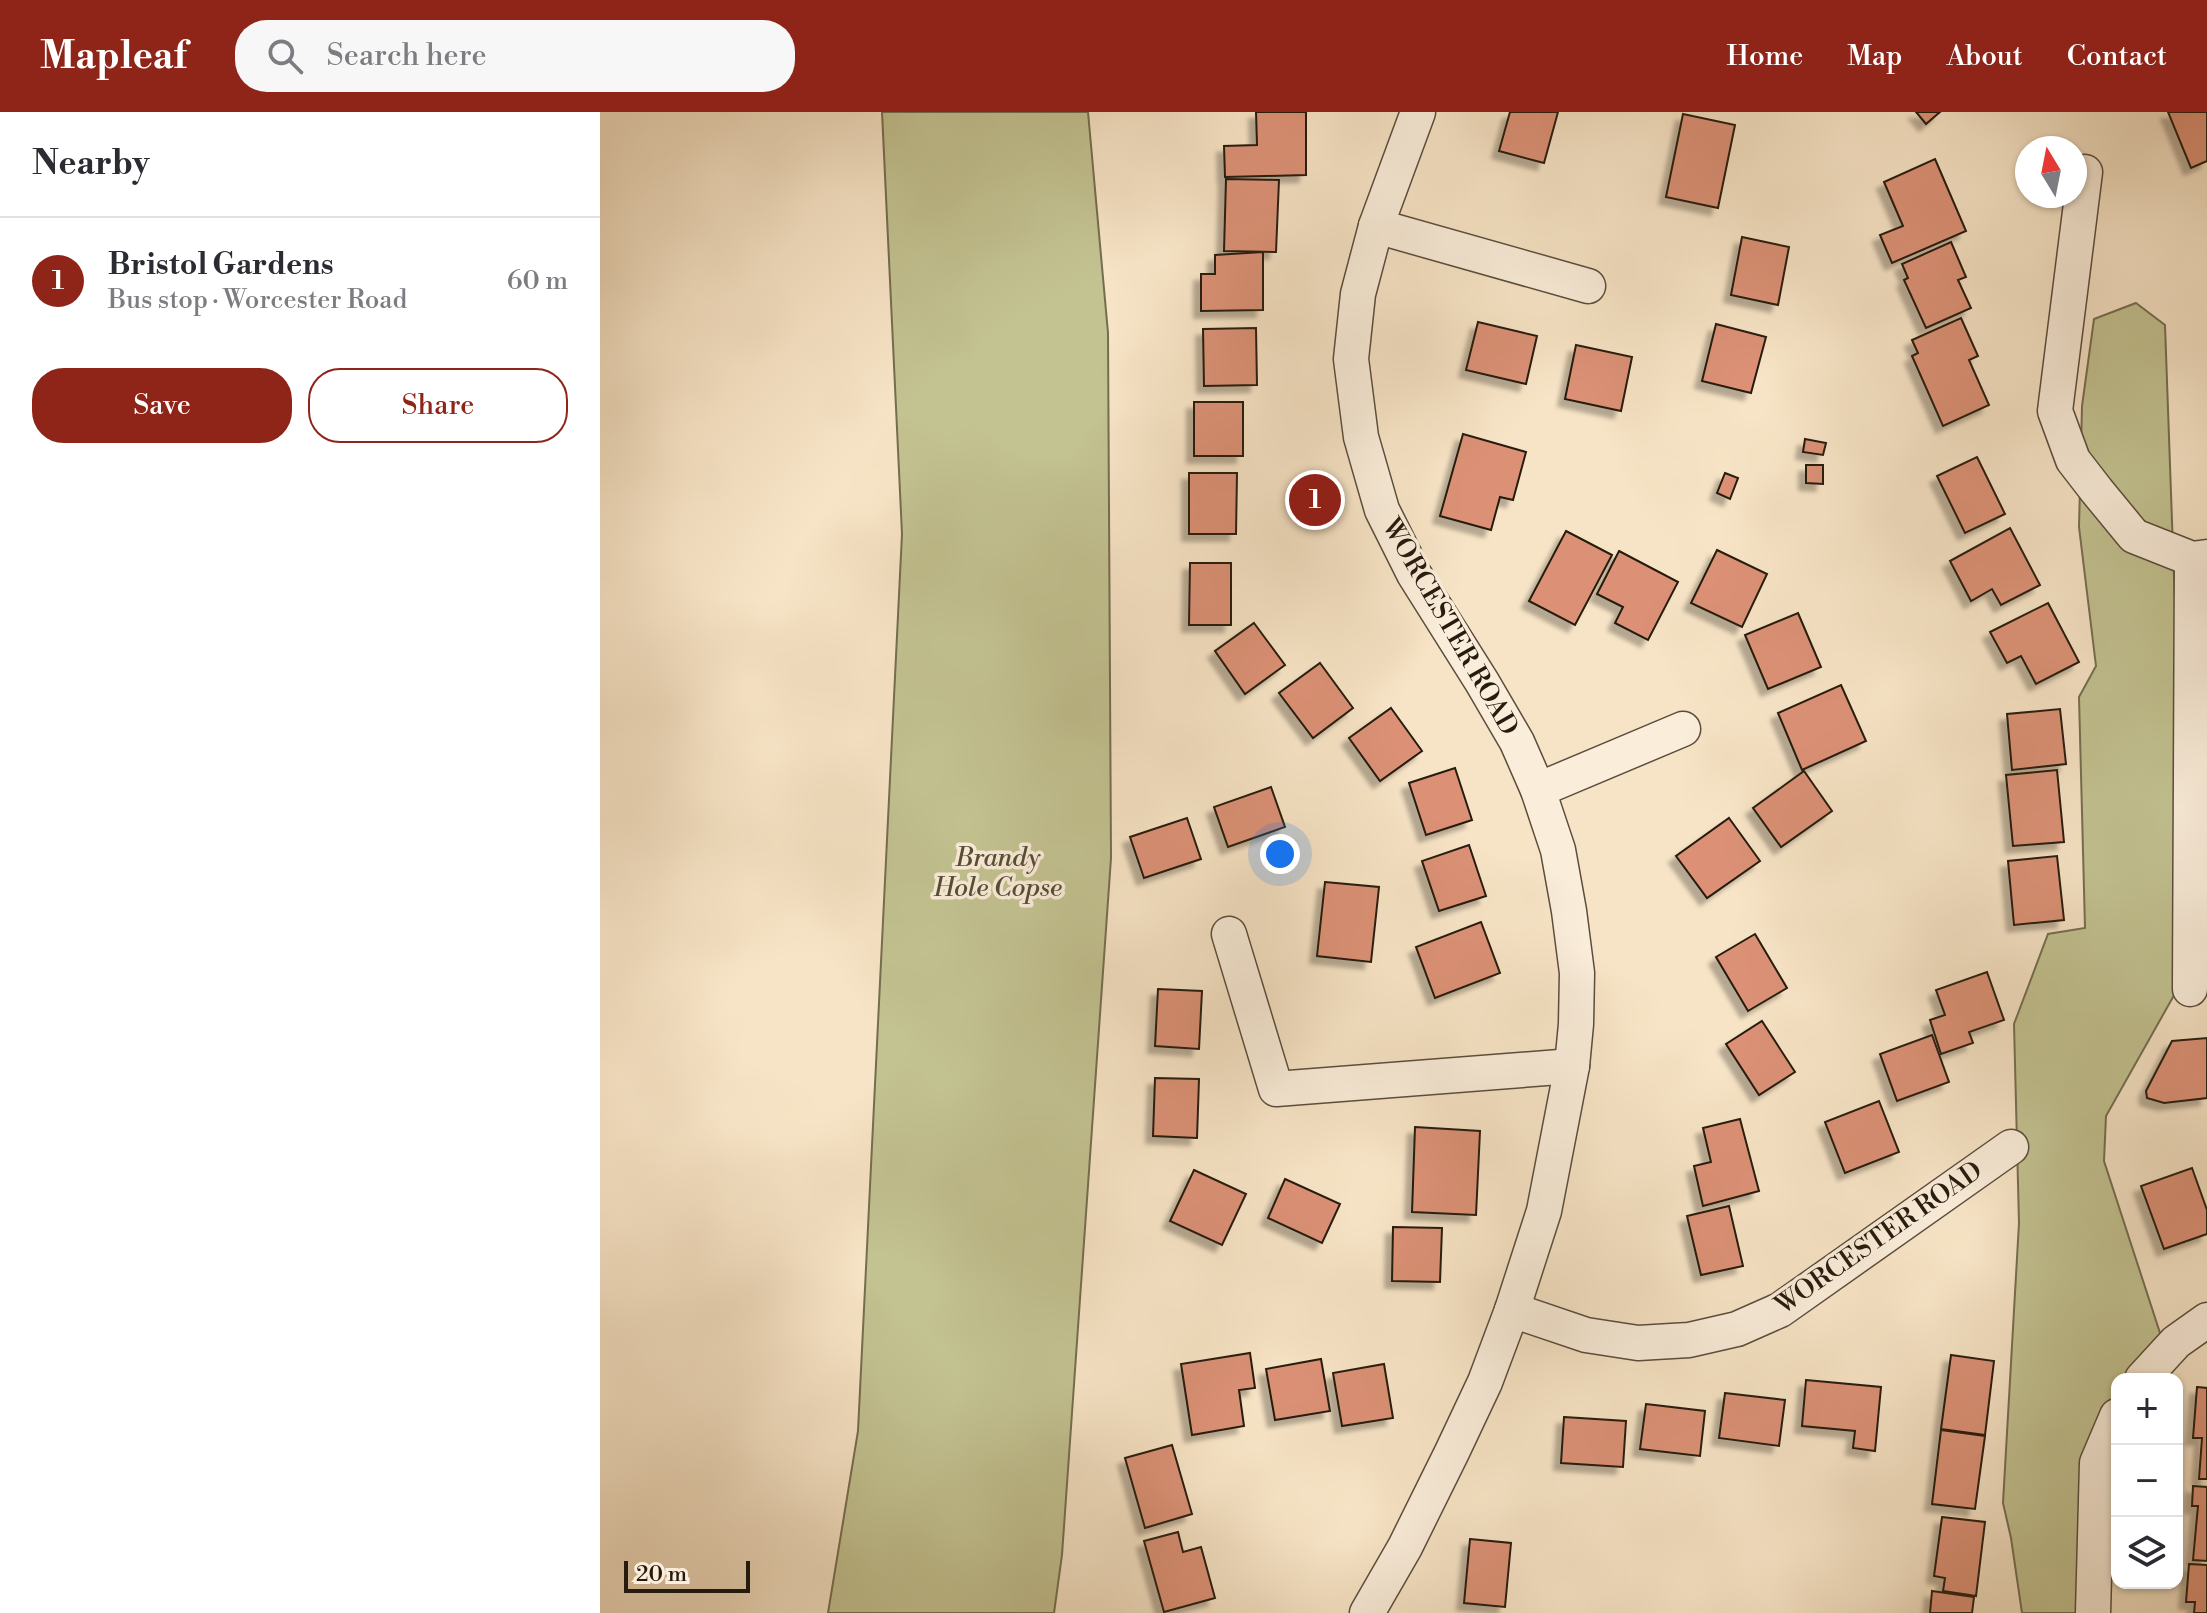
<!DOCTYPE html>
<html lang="en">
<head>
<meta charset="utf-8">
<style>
	body { margin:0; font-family:"Libre Bodoni",serif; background:#f7f7f7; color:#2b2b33 }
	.controls { position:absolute; right:24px; bottom:24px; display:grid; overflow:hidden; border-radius:16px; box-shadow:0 2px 6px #0004 }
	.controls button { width:72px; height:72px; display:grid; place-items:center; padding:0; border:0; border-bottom:2px solid #e1e1e2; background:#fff; color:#2b2b33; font:40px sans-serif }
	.compass { position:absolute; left:1415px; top:24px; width:72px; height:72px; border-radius:50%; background:#fff; box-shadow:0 2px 6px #0004; rotate:350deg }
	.scale { position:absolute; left:24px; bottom:20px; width:126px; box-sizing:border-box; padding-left:8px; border:4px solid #261b0f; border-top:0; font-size:22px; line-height:28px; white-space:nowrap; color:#261b0f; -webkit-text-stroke:6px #faedda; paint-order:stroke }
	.you { position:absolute; left:680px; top:742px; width:28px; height:28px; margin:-20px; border:6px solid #fff; border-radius:50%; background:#1a73e8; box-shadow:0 0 0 12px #1a73e833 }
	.badge { display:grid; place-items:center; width:52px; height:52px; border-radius:50%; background:#8f2418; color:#fff; font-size:26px; font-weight:700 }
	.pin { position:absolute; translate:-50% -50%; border:4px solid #fff; box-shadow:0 2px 8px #0006 }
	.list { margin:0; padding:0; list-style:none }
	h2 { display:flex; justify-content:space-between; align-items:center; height:104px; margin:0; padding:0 32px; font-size:34px }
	h2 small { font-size:26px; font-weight:400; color:#7c7c81 }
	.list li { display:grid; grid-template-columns:52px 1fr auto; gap:24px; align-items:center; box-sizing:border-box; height:128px; padding:0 32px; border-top:2px solid #e1e1e2 }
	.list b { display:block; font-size:30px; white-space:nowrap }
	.list p { margin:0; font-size:26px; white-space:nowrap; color:#7c7c81 }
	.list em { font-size:26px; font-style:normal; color:#7c7c81 }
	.actions { display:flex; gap:16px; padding:24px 32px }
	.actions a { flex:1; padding:18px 0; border:2px solid #8f2418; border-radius:32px; text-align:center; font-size:28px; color:#8f2418 }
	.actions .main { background:#8f2418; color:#fff }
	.icon { flex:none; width:44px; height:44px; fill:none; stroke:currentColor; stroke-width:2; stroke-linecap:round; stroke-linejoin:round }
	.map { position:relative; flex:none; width:1607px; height:1501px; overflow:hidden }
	header { display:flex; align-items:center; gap:48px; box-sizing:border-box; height:112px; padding:0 40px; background:#8f2418; color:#fff }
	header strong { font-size:38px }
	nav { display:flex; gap:44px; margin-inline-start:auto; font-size:28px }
	.search { width:560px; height:72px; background:#f7f7f7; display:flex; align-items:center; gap:20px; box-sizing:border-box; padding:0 28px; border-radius:32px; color:#7c7c81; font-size:30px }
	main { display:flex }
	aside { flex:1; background:#fff }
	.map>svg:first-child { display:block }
	.green { fill:#c3c291; stroke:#746e50; stroke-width:2 }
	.building { fill:#dc9176; stroke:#261b0f; stroke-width:2; filter:url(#shadow) }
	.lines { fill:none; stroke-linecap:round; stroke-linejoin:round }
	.minor-casing { stroke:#5a4d3d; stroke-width:37 }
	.minor { stroke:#faedda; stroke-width:34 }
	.labels { text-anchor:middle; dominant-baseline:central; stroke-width:7; stroke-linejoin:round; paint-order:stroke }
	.street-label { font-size:26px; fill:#261b0f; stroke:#faedda }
	.park-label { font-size:26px; font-style:italic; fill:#554d36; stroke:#faedda }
</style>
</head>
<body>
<header>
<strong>Mapleaf</strong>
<div class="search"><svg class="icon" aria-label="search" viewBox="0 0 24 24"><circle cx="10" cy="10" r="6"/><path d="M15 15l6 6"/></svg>Search here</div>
<nav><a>Home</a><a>Map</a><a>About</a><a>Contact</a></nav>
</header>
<main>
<aside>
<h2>Nearby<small></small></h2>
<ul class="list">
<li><span class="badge">1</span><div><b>Bristol Gardens</b><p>Bus stop · Worcester Road</p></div><em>60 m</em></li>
</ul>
<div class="actions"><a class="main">Save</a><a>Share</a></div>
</aside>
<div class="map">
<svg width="1607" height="1501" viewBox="0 0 1607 1501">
	<defs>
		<filter id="shadow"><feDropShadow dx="-7" dy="7" stdDeviation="2" flood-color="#0004"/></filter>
	</defs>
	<rect width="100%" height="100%" fill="#f7e4c6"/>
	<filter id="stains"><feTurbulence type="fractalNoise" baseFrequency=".0025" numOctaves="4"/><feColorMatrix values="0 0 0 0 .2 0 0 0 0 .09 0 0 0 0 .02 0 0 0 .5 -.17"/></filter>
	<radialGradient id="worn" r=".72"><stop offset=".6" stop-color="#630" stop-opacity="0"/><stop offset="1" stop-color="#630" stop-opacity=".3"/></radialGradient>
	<g class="green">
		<path d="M 282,0 L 488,0 L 508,221 L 511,746 L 462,1443 L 454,1501 L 228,1501 L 258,1319 L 302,422 Z"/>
		<path d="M 1536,191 L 1565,213 L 1575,493 L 1577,878 L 1506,1004 L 1504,1049 L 1561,1224 L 1525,1267 L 1517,1267 L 1517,1279 L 1496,1317 L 1479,1501 L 1422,1501 L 1411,1426 L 1403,1391 L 1419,1111 L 1414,912 L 1448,822 L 1485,816 L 1479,585 L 1496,554 L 1479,415 L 1482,294 L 1494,207 Z"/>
	</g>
	<g class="building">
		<path d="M 656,0 L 706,0 L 706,63 L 625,65 L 624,34 L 657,33 Z"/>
		<path d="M 910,0 L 958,0 L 944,51 L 899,39 Z"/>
		<path d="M 1316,0 L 1340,0 L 1326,12 Z"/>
		<path d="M 1568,0 L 1607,0 L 1607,49 L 1591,56 Z"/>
		<path d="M 1083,2 L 1135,13 L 1118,96 L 1066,85 Z"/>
		<path d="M 1335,47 L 1366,119 L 1292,151 L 1280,123 L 1303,114 L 1284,70 Z"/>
		<path d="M 626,67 L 679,68 L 676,140 L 624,139 Z"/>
		<path d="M 1142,125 L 1189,135 L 1178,193 L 1131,183 Z"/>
		<path d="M 1351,130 L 1366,165 L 1358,168 L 1371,196 L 1326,216 L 1304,168 L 1308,166 L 1302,152 Z"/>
		<path d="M 663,140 L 663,198 L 601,199 L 601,162 L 615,162 L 615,143 Z"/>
		<path d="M 1361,206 L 1378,244 L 1369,248 L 1389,293 L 1343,314 L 1312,244 L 1318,241 L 1312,228 Z"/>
		<path d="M 878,210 L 937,224 L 926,272 L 866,258 Z"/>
		<path d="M 1116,212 L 1166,225 L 1151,281 L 1102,269 Z"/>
		<path d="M 656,216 L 657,273 L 604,274 L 603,217 Z"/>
		<path d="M 976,233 L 1032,245 L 1021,299 L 965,287 Z"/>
		<rect x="594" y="290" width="49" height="54"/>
		<path d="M 863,322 L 926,340 L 913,388 L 900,385 L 891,418 L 840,404 Z"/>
		<path d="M 1205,327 L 1226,331 L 1223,343 L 1203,340 Z"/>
		<path d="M 1377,345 L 1405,402 L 1365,421 L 1337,364 Z"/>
		<path d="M 1206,353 L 1223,353 L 1223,372 L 1206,371 Z"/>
		<path d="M 589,361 L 637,361 L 636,422 L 589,422 Z"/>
		<path d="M 1125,361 L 1138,366 L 1130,387 L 1117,381 Z"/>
		<path d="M 1410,416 L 1440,473 L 1401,493 L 1392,477 L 1371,489 L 1350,449 Z"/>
		<path d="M 966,419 L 1012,443 L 975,513 L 929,489 Z"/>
		<path d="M 1117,438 L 1167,462 L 1142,515 L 1091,491 Z"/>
		<path d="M 1019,439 L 1078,470 L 1048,528 L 1015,511 L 1023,495 L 997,482 Z"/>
		<path d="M 590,451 L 631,451 L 631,513 L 589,513 Z"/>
		<path d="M 1448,491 L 1479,550 L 1436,572 L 1421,544 L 1407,551 L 1390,520 Z"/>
		<path d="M 1198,501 L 1221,555 L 1168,577 L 1145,523 Z"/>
		<path d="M 654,511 L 685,553 L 645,582 L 615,539 Z"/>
		<path d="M 720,551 L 753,596 L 713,626 L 679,581 Z"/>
		<path d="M 1241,573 L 1266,629 L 1202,658 L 1178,601 Z"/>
		<path d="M 791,596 L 822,639 L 780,669 L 749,626 Z"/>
		<path d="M 1460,597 L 1466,652 L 1412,658 L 1407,602 Z"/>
		<path d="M 855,656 L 872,708 L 826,723 L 809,671 Z"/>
		<path d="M 1457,658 L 1464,730 L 1413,734 L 1406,663 Z"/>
		<path d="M 1204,659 L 1232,699 L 1181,735 L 1153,696 Z"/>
		<path d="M 671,675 L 685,715 L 628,735 L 614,695 Z"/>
		<path d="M 587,706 L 601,747 L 544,766 L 530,725 Z"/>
		<path d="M 1129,706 L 1160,749 L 1107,786 L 1076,744 Z"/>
		<path d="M 869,733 L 886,784 L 839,799 L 822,749 Z"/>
		<path d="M 1457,744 L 1464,808 L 1414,813 L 1408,749 Z"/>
		<path d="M 725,770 L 779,775 L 771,850 L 717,844 Z"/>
		<path d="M 881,810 L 900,861 L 835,886 L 816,835 Z"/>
		<path d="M 1155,822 L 1187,876 L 1148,899 L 1116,845 Z"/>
		<path d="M 1387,860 L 1404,908 L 1369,920 L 1373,931 L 1341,942 L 1330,908 L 1345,903 L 1336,878 Z"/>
		<path d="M 558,877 L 602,879 L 599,937 L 555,934 Z"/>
		<path d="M 1162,909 L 1195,960 L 1159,983 L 1126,932 Z"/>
		<path d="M 1332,923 L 1349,970 L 1297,989 L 1280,942 Z"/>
		<path d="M 1607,926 L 1607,986 L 1564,991 L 1547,986 L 1546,979 L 1572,929 Z"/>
		<path d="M 555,966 L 599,967 L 597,1026 L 553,1024 Z"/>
		<path d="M 1279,989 L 1299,1040 L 1245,1061 L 1225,1010 Z"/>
		<path d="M 1140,1007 L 1159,1079 L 1103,1094 L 1094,1054 L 1111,1050 L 1103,1016 Z"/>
		<path d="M 815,1015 L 880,1019 L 876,1103 L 812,1100 Z"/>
		<path d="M 1592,1056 L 1607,1098 L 1607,1122 L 1564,1137 L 1541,1074 Z"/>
		<path d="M 594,1058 L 646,1082 L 622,1133 L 570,1109 Z"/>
		<path d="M 685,1067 L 740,1092 L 722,1131 L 668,1106 Z"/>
		<path d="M 1129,1094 L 1143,1154 L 1101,1163 L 1087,1104 Z"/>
		<path d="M 793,1115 L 842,1116 L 840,1170 L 792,1169 Z"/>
		<path d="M 650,1241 L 655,1276 L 639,1278 L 644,1314 L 592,1323 L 581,1252 Z"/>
		<path d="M 1351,1243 L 1394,1249 L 1385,1323 L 1341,1317 Z"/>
		<path d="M 721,1247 L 730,1299 L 675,1308 L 666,1257 Z"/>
		<path d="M 784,1252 L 793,1306 L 742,1314 L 733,1261 Z"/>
		<path d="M 1206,1268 L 1281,1275 L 1275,1339 L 1253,1336 L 1255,1319 L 1202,1314 Z"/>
		<path d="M 1597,1275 L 1607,1276 L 1607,1367 L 1599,1367 L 1602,1326 L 1593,1326 Z"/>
		<path d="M 1125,1281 L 1185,1288 L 1179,1334 L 1119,1326 Z"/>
		<path d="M 1046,1292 L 1105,1299 L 1100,1344 L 1040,1337 Z"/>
		<path d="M 964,1305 L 1026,1309 L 1023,1355 L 961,1351 Z"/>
		<path d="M 1341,1318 L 1385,1324 L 1375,1397 L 1332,1392 Z"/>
		<path d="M 572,1333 L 592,1402 L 545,1416 L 525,1346 Z"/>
		<path d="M 1593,1374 L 1607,1375 L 1607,1449 L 1593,1448 L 1598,1394 L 1592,1394 Z"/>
		<path d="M 1342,1405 L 1385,1410 L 1376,1484 L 1343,1479 L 1345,1466 L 1334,1464 Z"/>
		<path d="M 578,1420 L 583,1440 L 601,1435 L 615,1486 L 564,1500 L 544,1429 Z"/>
		<path d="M 870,1427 L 911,1431 L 905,1495 L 864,1491 Z"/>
		<path d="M 1589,1452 L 1607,1453 L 1607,1501 L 1594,1501 L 1595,1490 L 1586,1490 Z"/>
		<path d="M 1332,1479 L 1374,1485 L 1372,1501 L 1330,1501 Z"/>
	</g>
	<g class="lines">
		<defs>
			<g id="minor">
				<path d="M 1485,60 L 1455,299 L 1473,348 L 1497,379 L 1534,424 L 1592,447 L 1607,445"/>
				<path d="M 776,114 L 988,174"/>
				<path d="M 938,678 L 1083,617"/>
				<path d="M 629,822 L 676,977 L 972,954"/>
				<path d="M 1590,877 L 1592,447"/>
				<path d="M 912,1198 L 986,1223 L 1038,1231 L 1089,1228 L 1137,1217 L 1180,1198 L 1411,1035"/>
				<path d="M 1542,1267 L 1576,1230 L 1607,1208"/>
				<path d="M 767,1501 L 805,1435 L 852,1340 L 885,1270 L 912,1198 L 944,1099 L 972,954 L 976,912 L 977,861 L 969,799 L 958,738 L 938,678 L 917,630 L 882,570 L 814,462 L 782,398 L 761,325 L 751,247 L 758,182 L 776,114 L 818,0"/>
				<path d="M 1493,1501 L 1497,1351 L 1517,1304"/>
			</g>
		</defs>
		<use href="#minor" class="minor-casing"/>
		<use href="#minor" class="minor"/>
	</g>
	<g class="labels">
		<g class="street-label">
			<text transform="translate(850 515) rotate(60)">WORCESTER ROAD</text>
			<text transform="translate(1279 1126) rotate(-35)">WORCESTER ROAD</text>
		</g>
		<g class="park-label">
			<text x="398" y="746">Brandy<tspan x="398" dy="30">Hole Copse</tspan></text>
		</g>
	</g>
	<rect width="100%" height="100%" filter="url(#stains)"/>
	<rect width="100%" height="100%" fill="url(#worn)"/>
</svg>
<div class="controls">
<button>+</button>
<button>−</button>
<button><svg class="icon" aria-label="layers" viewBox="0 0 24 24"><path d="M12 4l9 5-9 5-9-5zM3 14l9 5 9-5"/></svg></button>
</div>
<svg class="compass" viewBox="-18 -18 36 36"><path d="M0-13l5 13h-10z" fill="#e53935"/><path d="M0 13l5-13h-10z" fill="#7c7c81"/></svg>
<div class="scale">20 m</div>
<div class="you"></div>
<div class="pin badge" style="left:715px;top:388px">1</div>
</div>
</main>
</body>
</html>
